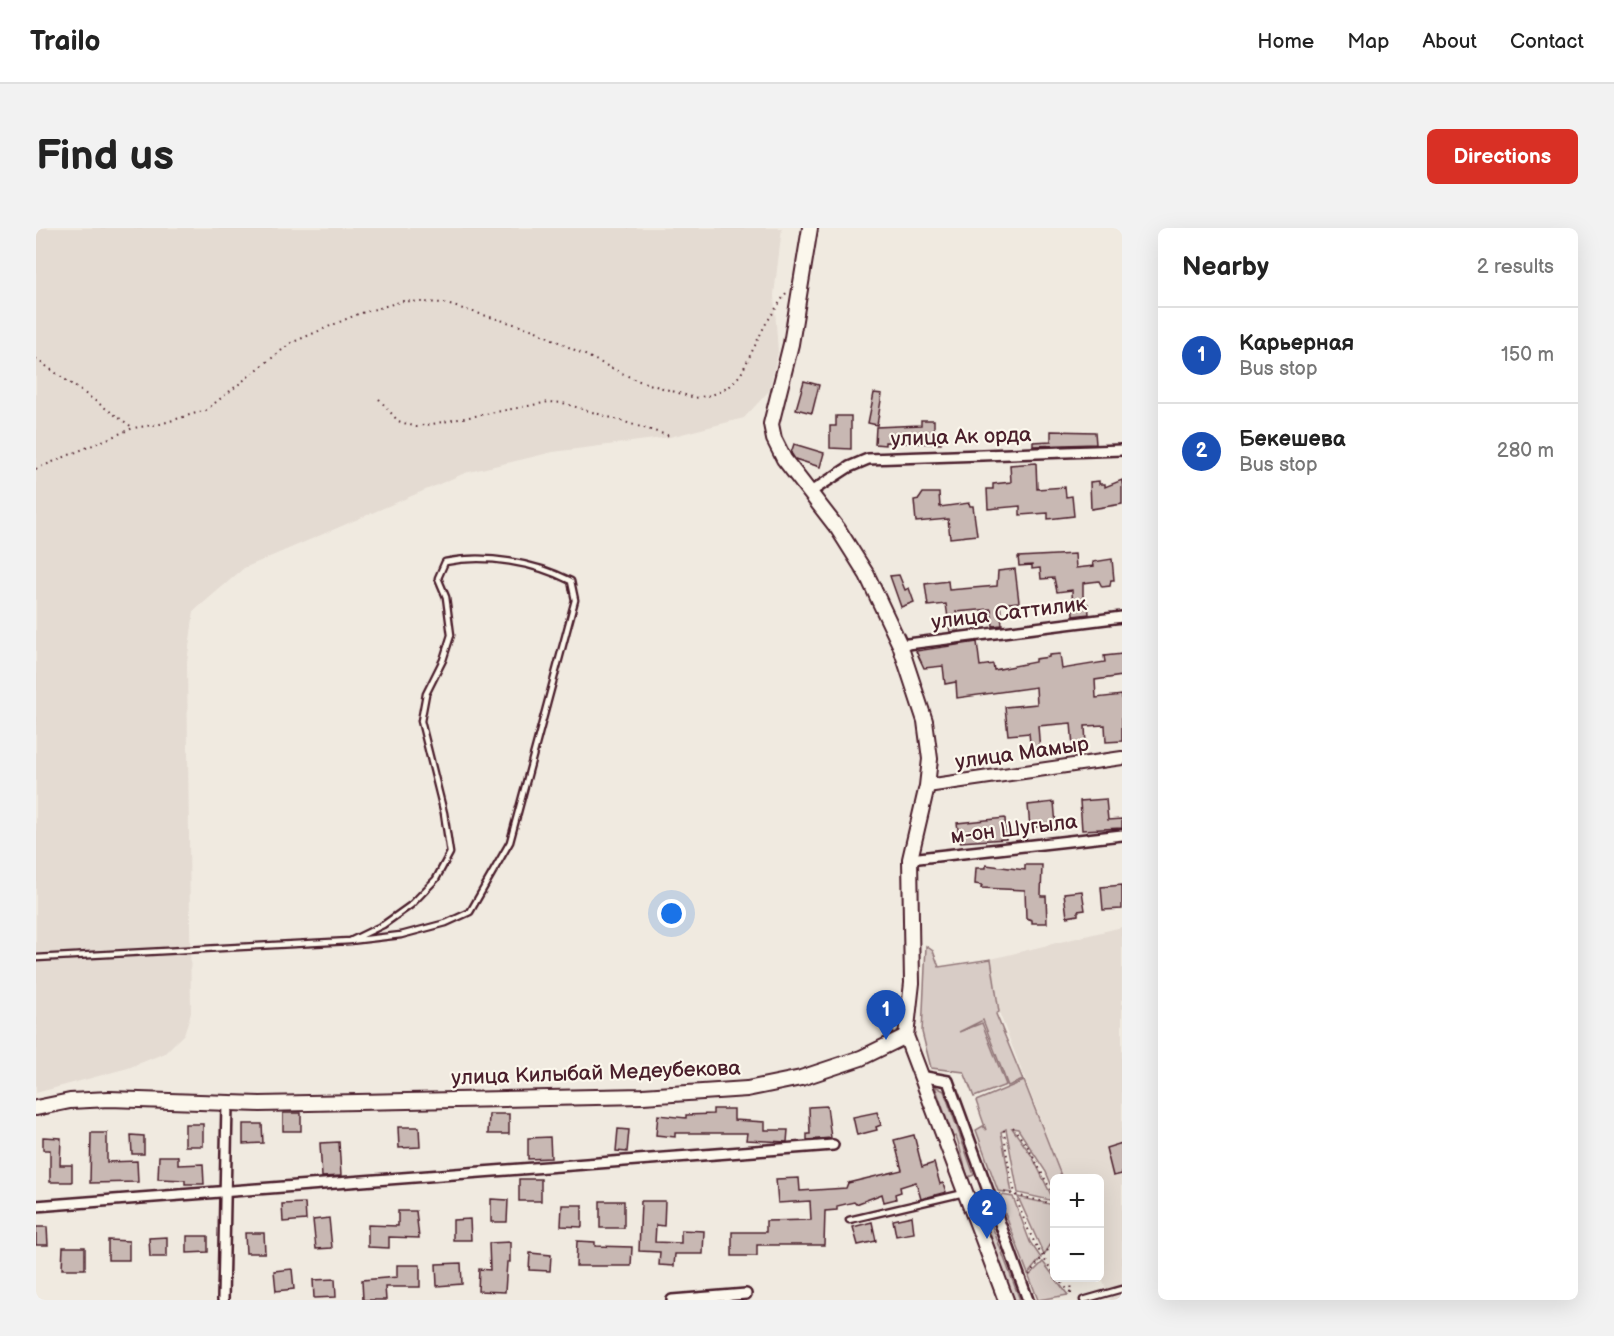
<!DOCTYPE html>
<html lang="en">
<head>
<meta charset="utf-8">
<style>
	body { margin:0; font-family:"Balsamiq Sans",sans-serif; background:#f2f2f2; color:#222 }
	.controls { position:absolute; right:18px; bottom:18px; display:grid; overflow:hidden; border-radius:9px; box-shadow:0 6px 24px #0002 }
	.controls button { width:54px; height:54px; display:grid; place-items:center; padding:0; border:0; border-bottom:2px solid #e0e0e0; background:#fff; color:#222; font:30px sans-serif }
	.you { position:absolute; left:636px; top:686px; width:21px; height:21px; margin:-15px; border:4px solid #fff; border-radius:50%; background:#1a73e8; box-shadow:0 0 0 9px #1a73e833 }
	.badge { display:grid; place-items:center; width:39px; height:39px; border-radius:50%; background:#d93025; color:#fff; font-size:20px; font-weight:700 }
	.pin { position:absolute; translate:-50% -50px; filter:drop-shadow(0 2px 3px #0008) }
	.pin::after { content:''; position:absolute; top:32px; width:21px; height:18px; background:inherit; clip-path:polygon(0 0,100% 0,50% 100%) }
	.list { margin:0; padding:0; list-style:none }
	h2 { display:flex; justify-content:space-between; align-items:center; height:78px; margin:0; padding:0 24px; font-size:26px }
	h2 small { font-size:20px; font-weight:400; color:#767676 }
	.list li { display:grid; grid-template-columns:39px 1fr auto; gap:18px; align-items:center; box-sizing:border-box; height:96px; padding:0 24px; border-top:2px solid #e0e0e0 }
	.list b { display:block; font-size:22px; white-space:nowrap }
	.list p { margin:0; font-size:20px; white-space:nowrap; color:#767676 }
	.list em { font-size:20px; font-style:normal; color:#767676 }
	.map { position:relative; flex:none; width:1086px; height:1072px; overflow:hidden; border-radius:9px }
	header { display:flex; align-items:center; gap:36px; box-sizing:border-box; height:84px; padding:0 30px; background:#fff; border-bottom:2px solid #e0e0e0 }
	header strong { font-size:28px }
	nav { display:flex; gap:33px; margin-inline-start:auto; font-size:21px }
	.intro { display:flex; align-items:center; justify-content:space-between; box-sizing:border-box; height:144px; padding:0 36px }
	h1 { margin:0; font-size:42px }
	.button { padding:15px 27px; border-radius:9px; background:#d93025; color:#fff; font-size:21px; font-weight:700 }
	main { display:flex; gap:36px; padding:0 36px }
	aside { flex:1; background:#fff; border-radius:9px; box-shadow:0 6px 24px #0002 }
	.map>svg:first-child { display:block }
	.built { fill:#e4dbd2 }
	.green { fill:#d8ccc6; stroke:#917678; stroke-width:1.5 }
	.building { fill:#c8b8b3; stroke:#4a1f2b; stroke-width:1.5 }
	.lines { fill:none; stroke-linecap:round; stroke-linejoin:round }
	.service-casing { stroke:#4a1f2b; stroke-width:9 }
	.minor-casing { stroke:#4a1f2b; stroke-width:14 }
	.tertiary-casing { stroke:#4a1f2b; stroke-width:16 }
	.secondary-casing { stroke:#4a1f2b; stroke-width:18 }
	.path { stroke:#4a1f2b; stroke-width:2; stroke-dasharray:1.5 4.5; stroke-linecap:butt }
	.service { stroke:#fbf7ec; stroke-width:4.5 }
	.minor { stroke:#fbf7ec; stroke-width:9 }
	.tertiary { stroke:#fbf7ec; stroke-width:12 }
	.secondary { stroke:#fbf7ec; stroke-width:14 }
	.labels { text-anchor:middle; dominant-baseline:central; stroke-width:4.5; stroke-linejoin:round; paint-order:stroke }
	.street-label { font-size:21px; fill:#4a1f2b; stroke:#fbf7ec }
</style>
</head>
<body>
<header>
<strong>Trailo</strong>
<nav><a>Home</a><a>Map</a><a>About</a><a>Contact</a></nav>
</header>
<div class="intro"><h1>Find us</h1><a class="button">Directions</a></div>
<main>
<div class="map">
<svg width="1086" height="1072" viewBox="0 0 1086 1072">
	<rect width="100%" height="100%" fill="#f0eae0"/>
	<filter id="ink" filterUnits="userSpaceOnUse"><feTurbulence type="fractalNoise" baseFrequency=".0167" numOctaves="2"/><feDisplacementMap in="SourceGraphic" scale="12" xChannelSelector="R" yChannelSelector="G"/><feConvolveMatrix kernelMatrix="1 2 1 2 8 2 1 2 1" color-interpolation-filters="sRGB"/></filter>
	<g filter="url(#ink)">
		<g class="built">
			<path d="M 0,0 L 746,0 L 738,67 L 742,124 L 733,163 L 708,190 L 634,209 L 517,224 L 429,245 L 208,340 L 158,383 L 151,434 L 155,785 L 148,806 L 129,825 L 92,840 L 0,865 Z"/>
			<path d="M 1086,699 L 1086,1072 L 1074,1072 L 1064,1044 L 1064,950 L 1027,950 L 963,784 L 955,731 Z"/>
		</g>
		<g class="green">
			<path d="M 890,718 L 897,723 L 903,739 L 955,731 L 963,784 L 960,786 L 987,852 L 972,858 L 947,792 L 923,804 L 946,795 L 970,857 L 938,869 L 928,844 L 895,840 L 886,804 Z"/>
			<path d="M 988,853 L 1026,950 L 1018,950 L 1018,963 L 1010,944 L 982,901 L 976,900 L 996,928 L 1018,973 L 982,965 L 970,901 L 965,904 L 976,965 L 962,963 L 940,902 L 947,898 L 950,902 L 940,873 Z"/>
			<path d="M 899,858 L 908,863 L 938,947 L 932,949 C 927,935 925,921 920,908 L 917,909 Z"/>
			<path d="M 966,967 L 977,969 L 994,1014 L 1005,1030 L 992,1046 L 965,975 Z"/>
			<path d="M 982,969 L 1018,977 L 1018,1011 L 1008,1027 Z"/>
			<path d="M 951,985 L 984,1072 L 977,1072 L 974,1065 L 946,987 Z"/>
			<path d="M 1007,1034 L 1032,1067 L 1002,1072 L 993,1048 Z"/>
		</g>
		<g class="building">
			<path d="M 768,153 L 783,157 L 776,185 L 760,181 Z"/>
			<path d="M 838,165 L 846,166 L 841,197 L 832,195 Z"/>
			<path d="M 800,188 L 815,188 L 815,221 L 794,220 L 794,198 L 800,198 Z"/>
			<path d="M 885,192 L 898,192 L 898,207 L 906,207 L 905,216 L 849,214 L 849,217 L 839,216 L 840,199 L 885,197 Z"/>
			<path d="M 1015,203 L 1059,204 L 1060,216 L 997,218 L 997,214 L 1015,213 Z"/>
			<path d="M 758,216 L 788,225 L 784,239 L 759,231 L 755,225 Z"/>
			<path d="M 1000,235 L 1001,261 L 1029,259 L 1030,269 L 1036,268 L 1038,288 L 1012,291 L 1012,285 L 984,287 L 984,278 L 952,281 L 951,261 L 957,261 L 957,256 L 975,254 L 974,237 Z"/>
			<path d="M 1086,252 L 1086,276 L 1055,281 L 1054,254 L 1063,253 L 1063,256 L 1069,256 L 1069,259 Z"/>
			<path d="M 887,265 L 903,265 L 904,279 L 933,275 L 934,278 L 937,278 L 941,307 L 914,310 L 912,291 L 880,294 L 878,272 L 883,271 Z"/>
			<path d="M 1039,326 L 1040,340 L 1058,338 L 1057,334 L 1076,331 L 1078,352 L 1075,352 L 1074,358 L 1066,359 L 1063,353 L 1047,355 L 1047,376 L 1052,376 L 1053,386 L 1037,388 L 1036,362 L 1021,364 L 1018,350 L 1005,351 L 1004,340 L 996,341 L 996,337 L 983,338 L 982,329 Z"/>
			<path d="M 979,341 L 983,374 L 964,376 L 966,397 L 957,398 L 955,381 L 920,384 L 923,403 L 914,404 L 910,376 L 892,378 L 889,356 L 912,353 L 913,362 L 961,358 L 962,343 Z"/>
			<path d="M 863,347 L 869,362 L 873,360 L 878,374 L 865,379 L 854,348 Z"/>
			<path d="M 941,414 L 944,438 L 957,436 L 958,442 L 999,434 L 999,431 L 1013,429 L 1013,427 L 1024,426 L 1026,441 L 1069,434 L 1068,428 L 1086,426 L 1086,448 L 1059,452 L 1060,470 L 1086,467 L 1086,513 L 1070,514 L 1069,497 L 1049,498 L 1050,518 L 1037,519 L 1035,495 L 1002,498 L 1004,523 L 995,524 L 993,505 L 972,507 L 969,479 L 1001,476 L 1000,459 L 921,470 L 920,454 L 909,456 L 907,438 L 888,440 L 880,423 Z"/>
			<path d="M 1070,571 L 1072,592 L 1086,591 L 1086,600 L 1046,602 L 1044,573 Z"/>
			<path d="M 1018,574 L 1020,597 L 994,600 L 992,577 Z"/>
			<path d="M 969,590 L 970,611 L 924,614 L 921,595 Z"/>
			<path d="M 950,637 L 989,642 L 989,637 L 1006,637 L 1005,668 L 1010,668 L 1011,695 L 996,695 L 996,692 L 990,690 L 989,662 L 945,660 L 946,657 L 939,656 L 940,640 L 950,640 Z"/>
			<path d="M 1086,657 L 1086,681 L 1067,682 L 1065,659 Z"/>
			<path d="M 1046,663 L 1049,682 L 1042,683 L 1042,687 L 1031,689 L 1028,665 Z"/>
			<path d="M 791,878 L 795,910 L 771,912 L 771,906 L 774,906 L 773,879 Z"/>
			<path d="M 677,881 L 698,881 L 698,892 L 729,894 L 729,902 L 752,902 L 751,914 L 710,912 L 711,905 L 639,905 L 639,909 L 620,907 L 622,887 L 650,890 L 650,887 L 677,886 Z"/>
			<path d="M 841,884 L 845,897 L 840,899 L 841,902 L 821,907 L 817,889 Z"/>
			<rect x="247" y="885" width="18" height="18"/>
			<path d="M 453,886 L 473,886 L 473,906 L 452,906 Z"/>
			<rect x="149" y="896" width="18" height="22"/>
			<path d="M 207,896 L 226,896 L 227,915 L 207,916 Z"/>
			<path d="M 362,899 L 383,899 L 384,919 L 363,920 Z"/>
			<path d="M 582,901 L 593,902 L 591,924 L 580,923 Z"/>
			<path d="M 55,905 L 71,905 L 71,934 L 101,933 L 102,954 L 54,955 Z"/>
			<path d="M 95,907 L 108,908 L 108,926 L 96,926 Z"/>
			<path d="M 878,907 L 886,939 L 898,935 L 904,956 L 907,955 L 910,964 L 885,971 L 880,954 L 864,959 L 865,964 L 859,966 L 860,971 L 848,974 L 846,966 L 820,976 L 818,974 L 801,978 L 801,982 L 789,983 L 788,1017 L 721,1017 L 721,1028 L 696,1028 L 696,1004 L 730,1004 L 730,993 L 775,992 L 774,973 L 742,975 L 740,951 L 763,950 L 764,963 L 810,960 L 812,955 L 866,942 L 858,912 Z"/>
			<path d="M 7,909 L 25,910 L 24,937 L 36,937 L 36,954 L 14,954 L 14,922 L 7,922 Z"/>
			<path d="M 514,909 L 515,930 L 492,931 L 492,910 Z"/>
			<path d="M 303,914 L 305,948 L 286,949 L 284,915 Z"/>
			<path d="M 1086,915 L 1086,946 L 1077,948 L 1070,920 Z"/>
			<path d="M 123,928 L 142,928 L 142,937 L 167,936 L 168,956 L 149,956 L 149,952 L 122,951 Z"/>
			<rect x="483" y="951" width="22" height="22"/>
			<path d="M 455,971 L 472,972 L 471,994 L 455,994 Z"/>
			<rect x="564" y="973" width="24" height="27"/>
			<path d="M 605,973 L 629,973 L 628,998 L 620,997 L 619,1014 L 645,1015 L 645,1002 L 668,1003 L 667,1026 L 639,1026 L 638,1038 L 623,1037 L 624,1024 L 603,1023 Z"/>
			<path d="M 269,975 L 270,992 L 247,994 L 246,976 Z"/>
			<path d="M 526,977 L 546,977 L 546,999 L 525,998 Z"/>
			<path d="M 362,983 L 380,983 L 383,1010 L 353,1009 L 353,1020 L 332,1019 L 332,997 L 362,998 Z"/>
			<path d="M 876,988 L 878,1005 L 860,1008 L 857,992 Z"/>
			<path d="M 293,990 L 296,1020 L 280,1021 L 277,992 Z"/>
			<path d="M 434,991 L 435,1012 L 417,1012 L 417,992 Z"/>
			<path d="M 836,994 L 840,1013 L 822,1017 L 817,999 Z"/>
			<path d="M 0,999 L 11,999 L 12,1017 L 0,1017 Z"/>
			<path d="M 209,1005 L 228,1005 L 229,1025 L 210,1025 Z"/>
			<path d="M 151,1008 L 172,1008 L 172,1024 L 151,1025 Z"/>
			<path d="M 131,1009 L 131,1029 L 114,1029 L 113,1010 Z"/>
			<path d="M 72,1012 L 93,1013 L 93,1032 L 72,1032 Z"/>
			<path d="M 541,1013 L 559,1014 L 559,1018 L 596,1019 L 595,1038 L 540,1038 Z"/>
			<path d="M 474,1014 L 474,1034 L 471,1034 L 469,1064 L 442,1063 L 443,1041 L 454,1042 L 453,1015 Z"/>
			<path d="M 27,1019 L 49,1019 L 49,1041 L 26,1041 Z"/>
			<path d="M 494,1025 L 515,1027 L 514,1043 L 493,1042 Z"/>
			<path d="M 425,1035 L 426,1056 L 401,1058 L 400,1036 Z"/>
			<path d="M 361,1037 L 384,1037 L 384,1059 L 349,1059 L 350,1072 L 327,1072 L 326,1052 L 361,1049 Z"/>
			<path d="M 256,1041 L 258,1061 L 240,1063 L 238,1043 Z"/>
			<path d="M 299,1051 L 300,1069 L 278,1070 L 277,1052 Z"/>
		</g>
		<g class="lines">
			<defs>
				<g id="service">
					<path d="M 0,730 L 314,713 L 365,707 L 410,695 L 434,684 L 474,614 L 539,372 L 535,353 C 498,334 450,326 409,334 L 402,350 L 410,369 L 415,407 L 407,432 L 390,466 L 385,493 L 408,585 L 414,625 L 400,651 L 375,677 L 347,697 L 314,713"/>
					<path d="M 813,992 L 928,965"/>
					<path d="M 1047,1072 L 1086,1061"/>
				</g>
				<g id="minor">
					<path d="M 773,265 L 813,239 L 832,231 L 1086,222"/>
					<path d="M 864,417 L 1086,389"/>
					<path d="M 874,631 L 1086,607"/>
					<path d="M 884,848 L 912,853 L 992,1072"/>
					<path d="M 0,978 L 797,917"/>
					<path d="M 187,1072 L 191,876"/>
					<path d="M 636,1072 L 710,1066"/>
				</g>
				<path id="tertiary" d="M 891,558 L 1086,530"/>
				<g id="secondary">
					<path d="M 774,0 L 755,116 L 735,196 L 738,211 L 748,231 L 802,301 L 831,347 L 864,417 L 889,493 L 894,531 L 891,558 L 874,631 L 876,755 L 870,808 L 970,1072"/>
					<path d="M 0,880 L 34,873 L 73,871 L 224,876 L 607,868 L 711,861 L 765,850 L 825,830 L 870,808"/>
				</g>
			</defs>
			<use href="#service" class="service-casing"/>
			<use href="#minor" class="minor-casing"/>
			<use href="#tertiary" class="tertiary-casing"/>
			<use href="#secondary" class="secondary-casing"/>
			<g class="path">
				<path d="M 0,131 L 96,199"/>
				<path d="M 343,171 L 362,193 L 380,199 L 513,174 L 527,175 L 634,208"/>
				<path d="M 0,241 L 97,200 L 124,196 L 170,182 L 255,115 L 322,86 L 367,73 L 407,75 L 498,102 L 600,152 L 659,170 L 676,167 L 693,159 L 705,146 L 729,97 L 752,62"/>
				<path d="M 977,899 L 992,919 L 1018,968"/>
				<path d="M 968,902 C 972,952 987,1005 1018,1045"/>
				<path d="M 963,966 L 966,964 L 1018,976"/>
				<path d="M 993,1047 L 1018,1014"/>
				<path d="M 1022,1050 L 1035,1066"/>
				<path d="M 1035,1066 L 1036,1050"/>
			</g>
			<use href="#service" class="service"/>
			<use href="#minor" class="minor"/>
			<use href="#tertiary" class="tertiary"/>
			<use href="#secondary" class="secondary"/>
		</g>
	</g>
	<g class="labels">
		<g class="street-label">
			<text transform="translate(925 209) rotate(-2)">улица Ак орда</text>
			<text transform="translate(973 385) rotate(-7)">улица Саттилик</text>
			<text transform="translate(986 525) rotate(-8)">улица Мамыр</text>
			<text transform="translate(978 601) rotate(-7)">м-он Шугыла</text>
			<text transform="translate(560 845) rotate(-2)">улица Килыбай Медеубекова</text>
		</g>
	</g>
</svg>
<div class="controls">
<button>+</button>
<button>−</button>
</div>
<div class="you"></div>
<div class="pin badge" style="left:850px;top:812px;background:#1a4fb4">1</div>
<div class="pin badge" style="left:951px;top:1011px;background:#1a4fb4">2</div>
</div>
<aside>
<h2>Nearby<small>2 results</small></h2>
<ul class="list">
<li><span class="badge" style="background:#1a4fb4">1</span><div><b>Карьерная</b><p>Bus stop</p></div><em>150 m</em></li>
<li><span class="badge" style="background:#1a4fb4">2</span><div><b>Бекешева</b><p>Bus stop</p></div><em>280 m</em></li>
</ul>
</aside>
</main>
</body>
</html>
